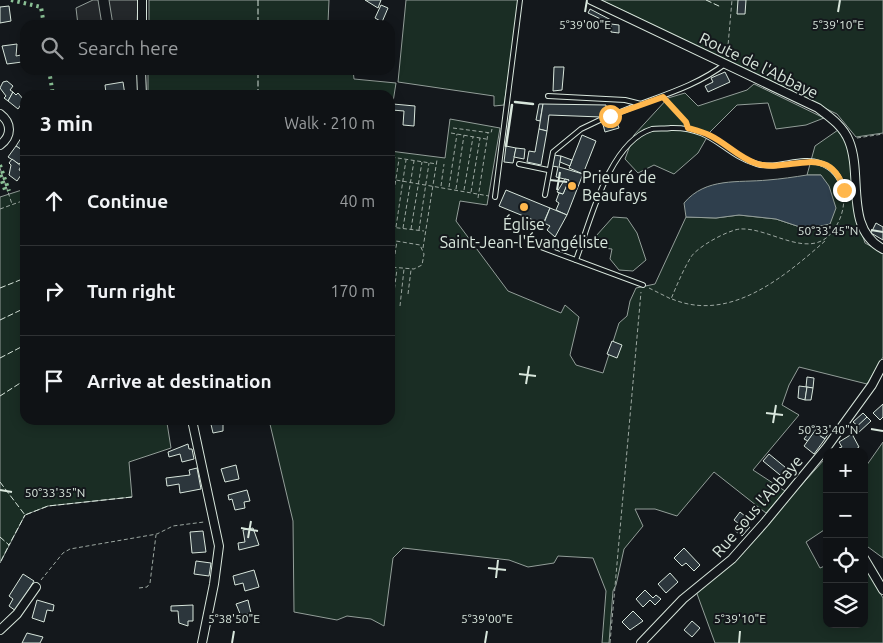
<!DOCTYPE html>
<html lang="en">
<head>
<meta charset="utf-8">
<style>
	body { margin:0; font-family:Ubuntu,sans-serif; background:#181b1e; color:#f1f3f6 }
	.controls { position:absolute; right:15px; bottom:15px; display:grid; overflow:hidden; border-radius:10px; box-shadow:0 2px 12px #0003 }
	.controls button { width:45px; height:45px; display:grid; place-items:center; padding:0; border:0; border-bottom:1px solid #2f3234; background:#0f1215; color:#f1f3f6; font:25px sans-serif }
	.stop { position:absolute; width:15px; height:15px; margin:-11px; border:4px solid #ffb74d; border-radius:50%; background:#fff }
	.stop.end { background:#ffb74d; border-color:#fff; box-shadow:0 1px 5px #0008 }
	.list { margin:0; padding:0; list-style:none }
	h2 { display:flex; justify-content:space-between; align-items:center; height:65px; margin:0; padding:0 20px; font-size:21px }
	h2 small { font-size:16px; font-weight:400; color:#9b9ea0 }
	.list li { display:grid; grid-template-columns:32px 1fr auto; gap:15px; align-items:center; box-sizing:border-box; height:90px; padding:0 20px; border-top:1px solid #2f3234 }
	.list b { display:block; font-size:19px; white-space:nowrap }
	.list em { font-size:16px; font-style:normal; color:#9b9ea0 }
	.icon { flex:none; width:28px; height:28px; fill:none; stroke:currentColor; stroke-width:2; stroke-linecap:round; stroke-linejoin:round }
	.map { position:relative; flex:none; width:883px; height:643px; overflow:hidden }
	.search { position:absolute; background:#0f1215; box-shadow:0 2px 12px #0003; left:20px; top:20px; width:375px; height:55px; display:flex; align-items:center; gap:12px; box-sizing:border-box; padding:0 18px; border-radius:15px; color:#9b9ea0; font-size:19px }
	.panel { position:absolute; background:#0f1215; box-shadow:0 2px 12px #0003; left:20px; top:90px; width:375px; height:335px; border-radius:15px }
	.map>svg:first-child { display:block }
	.green { fill:#1a2d24; stroke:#939e99 }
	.parking { fill:#24282b; stroke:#939e99 }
	.water { fill:#2f3f4d; stroke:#939e99 }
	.building { fill:#2c363c; stroke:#d8e6dc }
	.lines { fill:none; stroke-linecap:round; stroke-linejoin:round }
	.lane-casing { stroke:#d8e6dc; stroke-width:6 }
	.street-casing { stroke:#d8e6dc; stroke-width:10 }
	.path { stroke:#9da8a2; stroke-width:1; stroke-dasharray:4 2.5; stroke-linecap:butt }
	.lane { stroke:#14181c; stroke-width:4 }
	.street { stroke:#14181c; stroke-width:8 }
	.hedge { stroke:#8ac095; stroke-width:4; stroke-dasharray:2.5 4; stroke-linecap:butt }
	.fence { stroke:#d8e6dc; stroke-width:1; stroke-dasharray:6 2.5; stroke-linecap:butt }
	.wall { stroke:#d8e6dc; stroke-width:2.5 }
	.route { stroke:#ffb74d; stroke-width:6 }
	.ticks { fill:none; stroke:#d8e6dc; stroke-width:2 }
	.poi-dot { fill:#ffb74d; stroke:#14181c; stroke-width:2 }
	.labels { text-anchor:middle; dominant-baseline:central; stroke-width:4; stroke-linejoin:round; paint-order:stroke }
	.street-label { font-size:16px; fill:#d8e6dc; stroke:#14181c }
	.poi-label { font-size:16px; fill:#d8e6dc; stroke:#14181c; text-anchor:start }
	.ticks-label { font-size:12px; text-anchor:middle; fill:#d8e6dc; stroke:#14181c; stroke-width:4; stroke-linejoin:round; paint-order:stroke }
</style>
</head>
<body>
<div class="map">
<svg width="883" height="643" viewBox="0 0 883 643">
	<rect width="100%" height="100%" fill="#14181c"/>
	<g class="green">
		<path d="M 149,0 L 329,0 L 328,23 L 331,25 L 149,25 Z"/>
		<path d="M 406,0 L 520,0 L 504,105 L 494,106 L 494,96 L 398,82 Z"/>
		<path d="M 601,0 L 883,0 L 883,133 L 856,137 L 837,114 Z"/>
		<path d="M 148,70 L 353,70 L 354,79 L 396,83 L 390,121 L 390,95 L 148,95 Z"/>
		<path d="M 754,84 L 824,118 L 806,125 L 776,129 L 768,103 L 737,105 L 710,132 L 698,153 L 674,174 L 654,165 L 638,173 L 625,159 L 634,135 L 668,98 L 685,93 L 698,106 L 747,90 Z"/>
		<path d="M 450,119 L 500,128 L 487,205 L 460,201 L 456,221 L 508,291 L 561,313 L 565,305 L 579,317 L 570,355 L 576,365 L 603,373 L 619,323 L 627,316 L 630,301 L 636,288 L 655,284 L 686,217 L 716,218 L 739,215 L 776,219 L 806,229 L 821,175 L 807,175 L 815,146 L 838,130 L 849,146 L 857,218 L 865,243 L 883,253 L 883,357 L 867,384 L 799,367 L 789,385 L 782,405 L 799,415 L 753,470 L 785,491 L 766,513 L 714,472 L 677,516 L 655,509 L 635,509 L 643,526 L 624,549 L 616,585 L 613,591 L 609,643 L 602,643 L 606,591 L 593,558 L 558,556 L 554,563 L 528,567 L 509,560 L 403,548 L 393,558 L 384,626 L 371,619 L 347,616 L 337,620 L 294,612 L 293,521 L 269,420 L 390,420 L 390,151 L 445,158 Z"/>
		<path d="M 25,189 L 25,420 L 154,420 L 167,423 L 171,448 L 129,462 L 132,497 L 48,506 L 25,515 L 0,563 L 0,197 Z"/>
		<path d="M 613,217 L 627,218 L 637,233 L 646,260 L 633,271 L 619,270 L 610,259 L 612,249 L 593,247 L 596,236 Z"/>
		<path d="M 883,442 L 883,558 L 864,544 L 864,469 Z"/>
		<path d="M 824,460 L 827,470 L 827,528 L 806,542 L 820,568 L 827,565 L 827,624 L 864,624 L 864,565 L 883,598 L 883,643 L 715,643 L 696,591 L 750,542 Z"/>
	</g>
	<g class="parking">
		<path d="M 93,0 L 98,0 L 102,25 L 78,25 L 76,8 Z"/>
		<path d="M 109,0 L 138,0 L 137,25 L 113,25 Z"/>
	</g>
	<path class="water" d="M 807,175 L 821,175 L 829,186 L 836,208 L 830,224 L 806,229 L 776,219 L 739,215 L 716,218 L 686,217 L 684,203 C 706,177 738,183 768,180 C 781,179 794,177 807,175 Z"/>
	<g class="building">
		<path d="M 365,0 L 381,0 L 378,8 Z"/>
		<path d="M 738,0 L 746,0 L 745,14 L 737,14 Z"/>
		<path d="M 381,5 L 388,8 L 382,22 L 375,18 Z"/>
		<path d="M 9,6 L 11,21 L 0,23 L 0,7 Z"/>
		<path d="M 590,9 L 611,20 L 609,23 L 588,13 Z"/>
		<path d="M 611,24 L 619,25 L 619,33 L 611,32 Z"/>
		<path d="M 17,44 L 16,56 L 21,55 L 22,62 L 7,64 L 2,46 Z"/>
		<path d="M 554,67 L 564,67 L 562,90 L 553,91 Z"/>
		<path d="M 725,72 L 730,82 L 708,92 L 705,86 L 713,82 L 711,78 Z"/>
		<path d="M 7,81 L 13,86 L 10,90 L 13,92 L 8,101 L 4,98 L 6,96 L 0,88 L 3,82 Z"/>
		<path d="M 123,82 L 125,95 L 114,95 L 113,92 L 106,93 L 105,85 Z"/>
		<path d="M 13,92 L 16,95 L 18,93 L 24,100 L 18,109 L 8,101 Z"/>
		<path d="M 393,104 L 415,106 L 414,126 L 403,125 L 404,111 L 392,110 Z"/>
		<path d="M 539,104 L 543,104 L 540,121 L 536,120 Z"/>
		<path d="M 543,104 L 606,105 L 607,122 L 616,120 L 619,128 L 605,132 L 601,117 L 549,115 L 547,131 L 539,129 Z"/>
		<path d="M 539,129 L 547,131 L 541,165 L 527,162 L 529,151 L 535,152 Z"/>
		<path d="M 23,135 L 25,137 L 25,152 L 16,146 Z"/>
		<path d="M 582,135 L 596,141 L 583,174 L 569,168 Z"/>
		<path d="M 16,146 L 25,152 L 25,158 L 19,164 L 8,157 Z"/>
		<path d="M 506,146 L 516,148 L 513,163 L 504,162 Z"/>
		<path d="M 516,148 L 525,149 L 524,159 L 514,157 Z"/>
		<path d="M 554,155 L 561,156 L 559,167 L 583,174 L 567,215 L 556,210 L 559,203 L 556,201 L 559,193 L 563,194 L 569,180 L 556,177 L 558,167 L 552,166 Z"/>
		<path d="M 561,156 L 572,160 L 570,166 L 560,162 Z"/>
		<path d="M 12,159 L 21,166 L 19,170 L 23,172 L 17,181 L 9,175 L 11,165 L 9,163 Z"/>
		<path d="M 565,179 L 569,180 L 563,194 L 557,192 Z"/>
		<path d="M 506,190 L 550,208 L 543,224 L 499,206 Z"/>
		<path d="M 550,208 L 567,215 L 555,237 L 547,230 L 550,226 L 544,223 Z"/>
		<path d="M 876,223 L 883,227 L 883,240 L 871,233 Z"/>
		<path d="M 612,341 L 622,345 L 617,358 L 607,354 Z"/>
		<path d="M 807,377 L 814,378 L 813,388 L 806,387 Z"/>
		<path d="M 799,386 L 807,387 L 805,400 L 798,398 Z"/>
		<path d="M 807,387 L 813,388 L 811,400 L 805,400 Z"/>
		<path d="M 883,404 L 883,417 L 880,420 L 873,413 Z"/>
		<path d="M 863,413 L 867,417 L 858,426 L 853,422 Z"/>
		<path d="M 867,417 L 871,421 L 858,433 L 854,429 Z"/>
		<path d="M 210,420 L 223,420 L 223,431 L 213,433 Z"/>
		<path d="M 815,424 L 818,427 L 808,441 L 804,439 Z"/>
		<path d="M 818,427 L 828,434 L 825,439 L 814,432 Z"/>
		<path d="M 814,432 L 825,439 L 814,454 L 804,446 Z"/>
		<path d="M 852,434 L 859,447 L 852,452 L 841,452 L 839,448 L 842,447 L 839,442 Z"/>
		<path d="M 188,444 L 189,449 L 192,449 L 194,459 L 182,462 L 180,454 L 169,457 L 168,452 Z"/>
		<path d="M 769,454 L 791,472 L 785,479 L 763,461 Z"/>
		<path d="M 236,465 L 239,479 L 225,482 L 221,469 Z"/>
		<path d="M 197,468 L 201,489 L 180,493 L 179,484 L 167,486 L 166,478 L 190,475 L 189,470 Z"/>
		<path d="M 247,490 L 250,501 L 244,502 L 245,508 L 235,510 L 232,499 L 229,500 L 228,495 Z"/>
		<path d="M 740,512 L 746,517 L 743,521 L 750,527 L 742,536 L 734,530 L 739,524 L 734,520 Z"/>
		<path d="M 253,528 L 259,545 L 239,550 L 238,543 L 245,542 L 243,530 Z"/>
		<path d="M 203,531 L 206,552 L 192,553 L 190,532 Z"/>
		<path d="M 684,548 L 700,565 L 694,571 L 686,563 L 682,566 L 674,558 Z"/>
		<path d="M 196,561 L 211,563 L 209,576 L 194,574 Z"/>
		<path d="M 254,570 L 259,587 L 245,591 L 243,583 L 235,585 L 233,576 Z"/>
		<path d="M 670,573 L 678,582 L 666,593 L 658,584 Z"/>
		<path d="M 23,574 L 34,581 L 16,611 L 9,606 L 13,599 L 9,596 Z"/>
		<path d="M 645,590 L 653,598 L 656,595 L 661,599 L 655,605 L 650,600 L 643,607 L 636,599 Z"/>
		<path d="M 37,600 L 54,605 L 53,611 L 47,610 L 44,622 L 32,618 Z"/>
		<path d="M 248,600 L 251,613 L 241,616 L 236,604 Z"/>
		<path d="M 193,605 L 193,621 L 188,621 L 188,626 L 179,623 L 178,611 L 171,611 L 171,606 Z"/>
		<path d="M 633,611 L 643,621 L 630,630 L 622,622 Z"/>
		<path d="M 692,621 L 700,628 L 692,637 L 684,630 Z"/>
		<path d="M 27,633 L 43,637 L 40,643 L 22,643 Z"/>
	</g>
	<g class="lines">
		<defs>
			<g id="lane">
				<path d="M 548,96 L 625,100 L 641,104"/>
				<path d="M 607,118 C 646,99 690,91 725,64"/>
				<path d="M 519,164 L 548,170"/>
				<path d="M 545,195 L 553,152 L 581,129 L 602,119"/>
				<path d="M 495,197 L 520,0"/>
				<path d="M 530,243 L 643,285"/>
				<path d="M 576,260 C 590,222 609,142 652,129 C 657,128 665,129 671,128 C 714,127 722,154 757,164 C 778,170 800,156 820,163 C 834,168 840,177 844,190"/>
			</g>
			<g id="street">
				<path d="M 591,0 L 818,108 C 830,117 843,126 849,141 C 863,175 844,229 883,249"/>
				<path d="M 142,25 L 142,0"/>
				<path d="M 141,70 L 142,95"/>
				<path d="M 0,114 C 12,123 12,136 0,145"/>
				<path d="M 192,420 L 219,546 L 214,584 L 202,643"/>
				<path d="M 864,558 L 883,590"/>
				<path d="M 0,630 L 17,614 L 36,587"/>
				<path d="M 641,643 L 683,599 L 732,559 L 765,522 L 827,447 L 872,385 L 883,364"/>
			</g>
		</defs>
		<use href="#lane" class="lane-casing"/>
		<use href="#street" class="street-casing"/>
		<g class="path">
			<path d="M 727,57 L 732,0"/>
			<path d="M 667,101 L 686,122"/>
			<path d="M 453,128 L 491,133 L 492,129"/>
			<path d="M 451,133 L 486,139"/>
			<path d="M 857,138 L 883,134"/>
			<path d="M 390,163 L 391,157 L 437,164"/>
			<path d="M 0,168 L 12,204"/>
			<path d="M 390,179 L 489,196"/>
			<path d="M 441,186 L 444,164"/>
			<path d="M 449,187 L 457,134"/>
			<path d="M 456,189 L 464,135"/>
			<path d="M 464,190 L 473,137"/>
			<path d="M 471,192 L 480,138"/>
			<path d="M 478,198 L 488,133"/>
			<path d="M 0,209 L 25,200"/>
			<path d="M 390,217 L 399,159"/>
			<path d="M 390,227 L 424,231"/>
			<path d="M 396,227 L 406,160"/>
			<path d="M 403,228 L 414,161"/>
			<path d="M 411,229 L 422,162"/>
			<path d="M 419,230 L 429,163"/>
			<path d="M 390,240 L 420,245 L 424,254 L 422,265 L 414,269 L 390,267"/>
			<path d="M 423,248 L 437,160"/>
			<path d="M 393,267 L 397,241"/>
			<path d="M 649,288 L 671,299 C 677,285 683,270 691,257 C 697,247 728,230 740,229 C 770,227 810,262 833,231 C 841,220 844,209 844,196"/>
			<path d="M 408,294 L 411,270"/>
			<path d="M 672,299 C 730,323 784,277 825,241"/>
			<path d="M 400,306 L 404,269"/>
			<path d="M 392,308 L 397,269"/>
			<path d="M 41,580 L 63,553 L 70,549 L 157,534 L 173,526 L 204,522"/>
			<path d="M 139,588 L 147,587 L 150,583 L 156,535"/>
			<path d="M 610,643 L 641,292"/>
		</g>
		<use href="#lane" class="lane"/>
		<use href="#street" class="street"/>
		<g class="hedge">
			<path d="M 11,0 L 41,7 L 44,25"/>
			<path d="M 49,70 L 53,95"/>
			<path d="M 0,165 L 9,191"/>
			<path d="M 22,166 L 25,168"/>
			<path d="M 0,175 L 6,193"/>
		</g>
		<g class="fence">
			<path d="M 258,0 L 258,25"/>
			<path d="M 706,0 L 721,7"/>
			<path d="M 325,25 L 328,24"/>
			<path d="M 258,95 L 258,70"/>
			<path d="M 0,288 L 25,278"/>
			<path d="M 0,320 L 25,308"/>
			<path d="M 0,358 L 25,345"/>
			<path d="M 0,396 L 25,380"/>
			<path d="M 0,482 L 25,515 L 48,506 L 132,497"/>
			<path d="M 0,537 L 9,545 L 25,515"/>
			<path d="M 1,561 L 9,545"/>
		</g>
		<g class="wall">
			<path d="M 515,102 L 533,104"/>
			<path d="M 506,146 L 512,105"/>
		</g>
	</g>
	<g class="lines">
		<path class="route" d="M 610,116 L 663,97 L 686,122 L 688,128 C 695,130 703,132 709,135 C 726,143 738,157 755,163 C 788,175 830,140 844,190"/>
	</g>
	<path class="ticks" d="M 585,12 L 587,0M 838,12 L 840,0M 550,180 L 567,182M 557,190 L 560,172M 871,230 L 883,232M 519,374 L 536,376M 526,384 L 529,366M 766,413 L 783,415M 773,423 L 776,405M 871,429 L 883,431M 0,490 L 12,492M 241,528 L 258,531M 248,538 L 251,521M 488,568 L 506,570M 496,578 L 498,560M 232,643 L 234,631M 485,643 L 487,631M 739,643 L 740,631"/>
	<g class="poi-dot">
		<circle cx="572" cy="186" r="5"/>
		<circle cx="524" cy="207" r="5"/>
	</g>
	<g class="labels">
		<g class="street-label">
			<text transform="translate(759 65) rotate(26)">Route de l'Abbaye</text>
			<text transform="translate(757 506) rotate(-49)">Rue sous l'Abbaye</text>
		</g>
		<g class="poi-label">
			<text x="582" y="177">Prieuré de<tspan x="582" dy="18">Beaufays</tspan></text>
			<text x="524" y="224" text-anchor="middle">Église<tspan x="524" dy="18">Saint-Jean-l'Évangéliste</tspan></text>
		</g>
	</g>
	<g class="ticks-label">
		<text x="585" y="29">5°39'00"E</text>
		<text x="838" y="29">5°39'10"E</text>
		<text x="828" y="235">50°33'45"N</text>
		<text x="828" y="434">50°33'40"N</text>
		<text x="55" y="497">50°33'35"N</text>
		<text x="234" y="623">5°38'50"E</text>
		<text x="487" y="623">5°39'00"E</text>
		<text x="740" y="623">5°39'10"E</text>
	</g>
</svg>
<div class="controls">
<button>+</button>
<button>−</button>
<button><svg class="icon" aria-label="locate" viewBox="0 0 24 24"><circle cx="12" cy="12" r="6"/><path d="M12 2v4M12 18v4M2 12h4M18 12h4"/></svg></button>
<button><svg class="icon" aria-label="layers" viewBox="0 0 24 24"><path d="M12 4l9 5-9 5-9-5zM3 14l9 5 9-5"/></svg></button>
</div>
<div class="stop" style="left:610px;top:116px"></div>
<div class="stop end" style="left:844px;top:190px"></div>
<div class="search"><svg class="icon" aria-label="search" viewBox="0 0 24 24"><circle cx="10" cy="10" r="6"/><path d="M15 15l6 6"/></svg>Search here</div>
<section class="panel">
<h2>3 min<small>Walk · 210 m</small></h2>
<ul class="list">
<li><svg class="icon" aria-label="ahead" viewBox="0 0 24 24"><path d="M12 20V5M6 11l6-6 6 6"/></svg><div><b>Continue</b></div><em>40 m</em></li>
<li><svg class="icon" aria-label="right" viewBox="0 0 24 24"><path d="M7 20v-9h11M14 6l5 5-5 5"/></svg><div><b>Turn right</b></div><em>170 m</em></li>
<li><svg class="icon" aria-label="arrive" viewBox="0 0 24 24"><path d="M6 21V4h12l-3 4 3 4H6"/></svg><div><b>Arrive at destination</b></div></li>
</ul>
</section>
</div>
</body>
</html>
